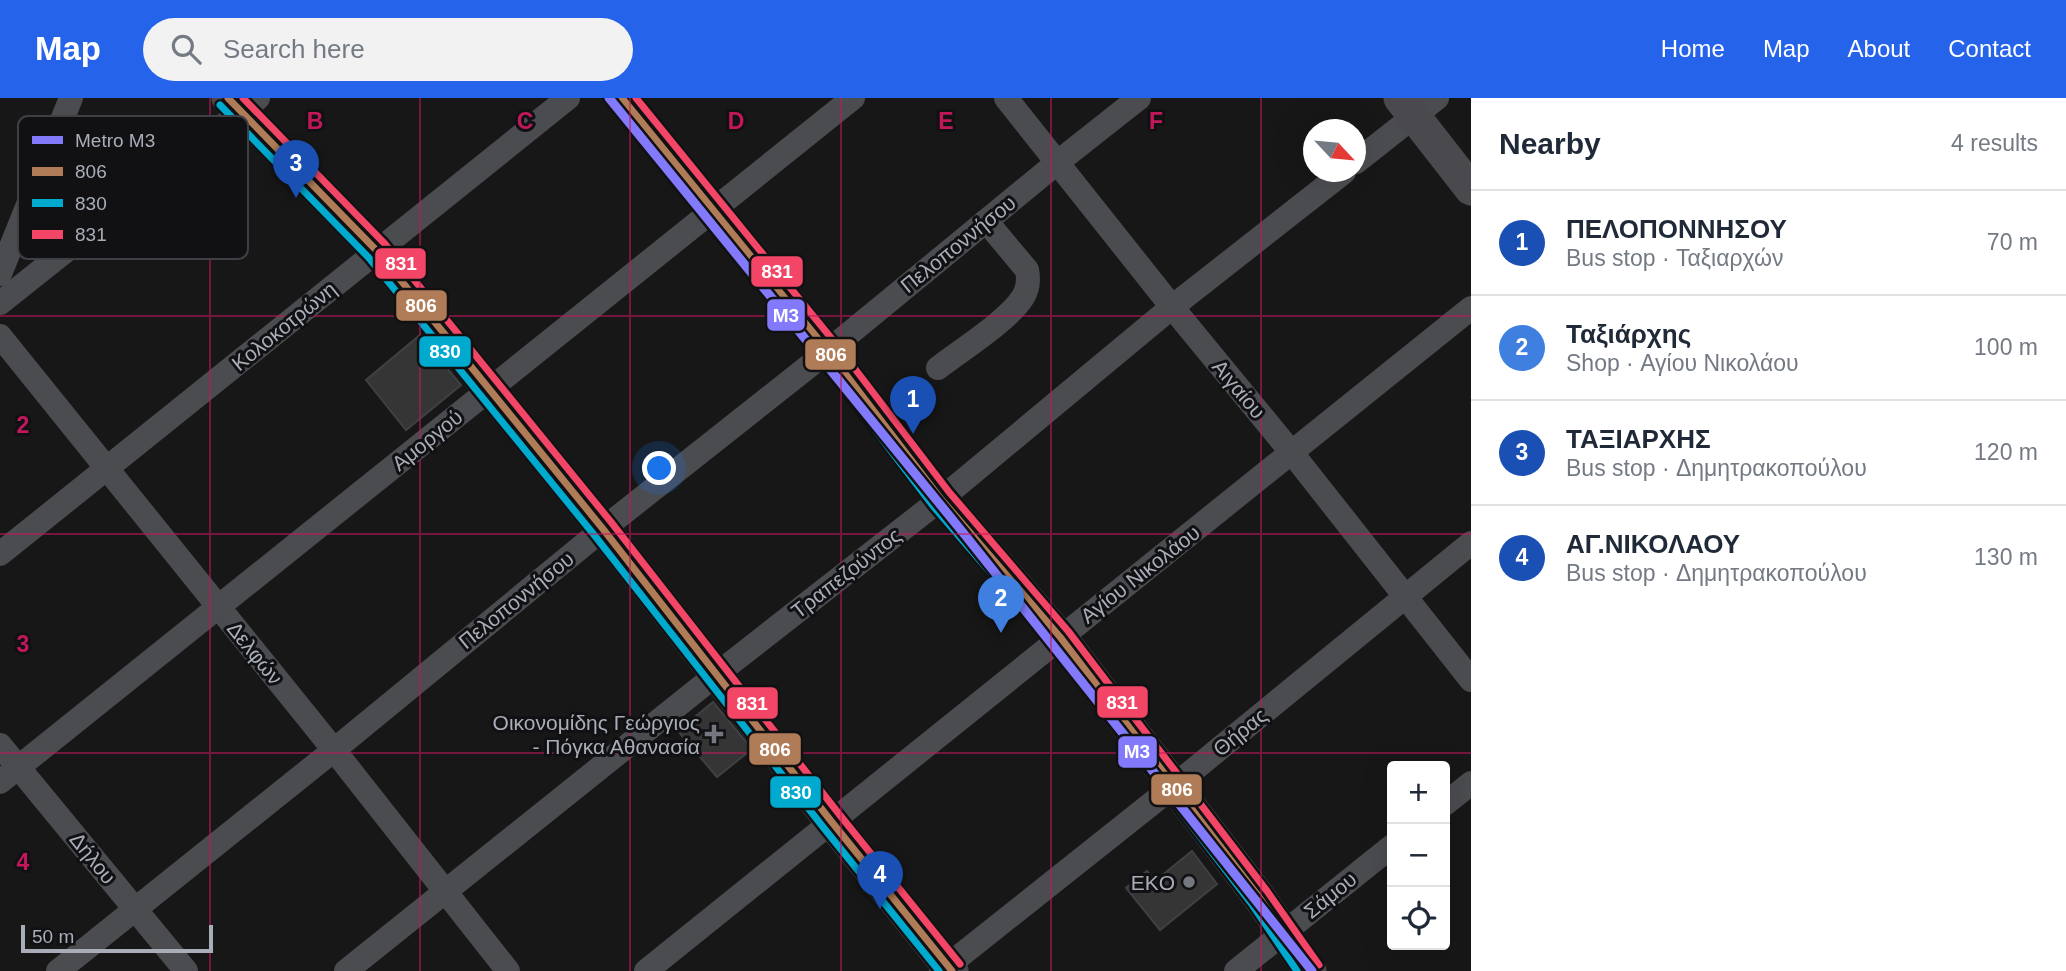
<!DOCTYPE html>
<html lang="en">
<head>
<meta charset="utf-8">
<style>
	body { margin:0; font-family:Arial,sans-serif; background:#f2f2f3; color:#1f2937 }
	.controls { position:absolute; right:21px; bottom:21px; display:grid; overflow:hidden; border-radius:7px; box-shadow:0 7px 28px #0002 }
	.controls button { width:63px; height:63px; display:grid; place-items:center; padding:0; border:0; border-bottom:2px solid #e0e1e3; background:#fff; color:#1f2937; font:35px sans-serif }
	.compass { position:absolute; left:1303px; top:21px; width:63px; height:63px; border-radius:50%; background:#fff; box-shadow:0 7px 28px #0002; rotate:116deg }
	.scale { position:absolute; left:21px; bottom:18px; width:192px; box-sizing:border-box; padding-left:7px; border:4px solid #a8adb8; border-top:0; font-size:19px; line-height:24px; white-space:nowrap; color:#a8adb8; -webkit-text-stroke:5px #111113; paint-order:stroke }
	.you { position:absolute; left:660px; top:371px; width:24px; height:24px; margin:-18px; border:5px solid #fff; border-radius:50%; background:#1a73e8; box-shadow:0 0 0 10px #1a73e833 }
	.badge { display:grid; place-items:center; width:46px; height:46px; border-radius:50%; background:#2563eb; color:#fff; font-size:23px; font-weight:700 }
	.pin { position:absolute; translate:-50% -58px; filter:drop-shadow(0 2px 4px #0008) }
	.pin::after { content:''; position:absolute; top:37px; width:24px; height:21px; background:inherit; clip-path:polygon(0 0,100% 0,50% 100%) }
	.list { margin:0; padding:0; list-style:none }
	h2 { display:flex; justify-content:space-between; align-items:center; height:91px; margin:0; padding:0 28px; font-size:30px }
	h2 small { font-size:23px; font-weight:400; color:#747a83 }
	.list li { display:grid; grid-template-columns:46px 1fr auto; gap:21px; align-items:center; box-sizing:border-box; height:105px; padding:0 28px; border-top:2px solid #e0e1e3 }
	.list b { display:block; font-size:26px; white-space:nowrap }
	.list p { margin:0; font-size:23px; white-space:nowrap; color:#747a83 }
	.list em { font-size:23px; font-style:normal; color:#747a83 }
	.icon { flex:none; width:38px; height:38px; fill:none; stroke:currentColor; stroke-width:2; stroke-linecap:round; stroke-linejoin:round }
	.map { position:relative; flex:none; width:1471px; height:873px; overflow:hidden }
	header { display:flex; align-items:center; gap:42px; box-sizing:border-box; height:98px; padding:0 35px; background:#2563eb; color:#fff }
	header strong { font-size:33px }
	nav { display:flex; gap:38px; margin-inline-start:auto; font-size:24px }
	.search { width:490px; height:63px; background:#f2f2f3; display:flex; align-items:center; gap:18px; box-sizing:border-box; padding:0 24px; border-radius:38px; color:#747a83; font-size:26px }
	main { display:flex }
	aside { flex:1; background:#fff }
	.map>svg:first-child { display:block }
	.building { fill:#353536; stroke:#3f4043; stroke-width:2 }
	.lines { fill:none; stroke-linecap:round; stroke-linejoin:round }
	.street { stroke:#4b4c50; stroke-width:24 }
	.secondary { stroke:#4a4a4e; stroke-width:33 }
	.bus-1-casing { stroke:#111113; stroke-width:12 }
	.bus-2-casing { stroke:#111113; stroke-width:12 }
	.bus-3-casing { stroke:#111113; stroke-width:12 }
	.bus-1 { stroke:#b07c57; stroke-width:7 }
	.bus-2 { stroke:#00a9ce; stroke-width:7 }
	.bus-3 { stroke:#f34667; stroke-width:7 }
	.metro-1-casing { stroke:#111113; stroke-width:14 }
	.metro-1 { stroke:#827afa; stroke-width:9 }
	.grid { fill:none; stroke:#c2185b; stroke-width:2; stroke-opacity:0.55 }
	.poi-dot { fill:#757880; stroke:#111113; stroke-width:2.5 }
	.labels { text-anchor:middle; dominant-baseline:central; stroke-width:6; stroke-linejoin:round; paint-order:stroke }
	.street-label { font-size:21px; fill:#a8adb8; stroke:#111113 }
	.poi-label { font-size:21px; fill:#a8adb8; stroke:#111113; text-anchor:end }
	.key { fill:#111113; stroke:#3e4045; stroke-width:2 }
	.key-label { font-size:19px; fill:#a8adb8 }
	.grid-label { font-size:23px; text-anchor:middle; font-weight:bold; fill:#c2185b; stroke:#111113; stroke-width:6; stroke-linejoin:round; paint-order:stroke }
	.line-badge { stroke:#111113; stroke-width:2.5 }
	.badge-label { font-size:19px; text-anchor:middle; font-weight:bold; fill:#fff }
</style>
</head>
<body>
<header>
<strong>Map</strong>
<div class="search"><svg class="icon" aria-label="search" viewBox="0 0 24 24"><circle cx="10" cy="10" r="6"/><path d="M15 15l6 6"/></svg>Search here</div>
<nav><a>Home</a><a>Map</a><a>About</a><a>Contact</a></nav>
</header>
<main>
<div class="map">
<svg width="1471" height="873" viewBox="0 0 1471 873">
	<rect width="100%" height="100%" fill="#171717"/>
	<g class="building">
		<path d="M 420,237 L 461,287 L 406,332 L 366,282 Z"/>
		<path d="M 713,604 L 752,651 L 717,679 L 678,633 Z"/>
		<path d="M 1192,753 L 1217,786 L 1160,832 L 1126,790 L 1147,773 L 1155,783 Z"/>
	</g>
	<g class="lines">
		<g class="street">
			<path d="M 1006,0 L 1172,209 L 1292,355 L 1471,582"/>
			<path d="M 1356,64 L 1437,0"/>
			<path d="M 0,176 L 71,0"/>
			<path d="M 0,205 L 258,0"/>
			<path d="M 0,238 L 334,652 L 508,873"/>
			<path d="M 938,270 C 961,252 1009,222 1023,199 C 1028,191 1029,182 1027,172 L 986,123"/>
			<path d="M 0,456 L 568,0"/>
			<path d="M 0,647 L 186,873"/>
			<path d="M 0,684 L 853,0"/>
			<path d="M 1445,706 L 1471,685"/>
			<path d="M 58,873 L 334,652 L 603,431 L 828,253 L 1058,64 L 1139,0"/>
			<path d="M 346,873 L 717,576 L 941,401 L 1172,209 L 1344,74"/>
			<path d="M 646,873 L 1471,210"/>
			<path d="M 941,873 L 1175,687 L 1471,445"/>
			<path d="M 1236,873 L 1392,748"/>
		</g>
		<g class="secondary">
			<path d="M 228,0 L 377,153 L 603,431 L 831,723 L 952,873"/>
			<path d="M 622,0 L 828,253 L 941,401 L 1060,539 L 1259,799 L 1310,873"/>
			<path d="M 1400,0 L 1471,91"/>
		</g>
		<defs>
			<g id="bus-1">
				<path d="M 228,0 L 377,153 L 603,431 L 831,723 L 952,873"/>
				<path d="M 622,0 L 828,253 L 941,401 L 1060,539 L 1259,799 L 1310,873"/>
			</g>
			<g id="bus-2">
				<path d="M 220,7 L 369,160 L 595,438 L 823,729 L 939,873"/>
				<path d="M 614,7 L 820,260 L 933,408 L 1052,546 L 1251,805 L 1297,873"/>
			</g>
			<g id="bus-3">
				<path d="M 243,0 L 385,146 L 611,424 L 839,716 L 960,866"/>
				<path d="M 636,0 L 836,246 L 949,394 L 1068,533 L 1267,793 L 1319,867"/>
			</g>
		</defs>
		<use href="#bus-1" class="bus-1-casing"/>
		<use href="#bus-2" class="bus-2-casing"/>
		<use href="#bus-3" class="bus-3-casing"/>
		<use href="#bus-1" class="bus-1"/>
		<use href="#bus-2" class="bus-2"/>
		<use href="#bus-3" class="bus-3"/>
		<defs>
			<path id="metro-1" d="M 609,0 L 965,437 L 1312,873"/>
		</defs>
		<use href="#metro-1" class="metro-1-casing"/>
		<use href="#metro-1" class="metro-1"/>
	</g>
	<path class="grid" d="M 210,0 L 210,873M 420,0 L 420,873M 630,0 L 630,873M 841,0 L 841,873M 1051,0 L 1051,873M 1261,0 L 1261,873M 0,218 L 1471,218M 0,436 L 1471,436M 0,655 L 1471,655"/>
	<g class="poi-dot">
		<path d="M710.5 625.5h7v7h7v7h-7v7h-7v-7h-7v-7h7z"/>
		<circle cx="1189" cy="784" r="7"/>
	</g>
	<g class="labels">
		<g class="street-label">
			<text transform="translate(958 146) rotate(-39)">Πελοποννήσου</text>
			<text transform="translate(284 228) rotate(-39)">Κολοκοτρώνη</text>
			<text transform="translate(1239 291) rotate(50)">Αιγαίου</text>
			<text transform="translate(427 342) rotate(-39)">Αμοργού</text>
			<text transform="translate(846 475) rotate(-38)">Τραπεζούντος</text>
			<text transform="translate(1140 476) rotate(-38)">Αγίου Νικολάου</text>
			<text transform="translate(516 502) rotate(-39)">Πελοποννήσου</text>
			<text transform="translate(255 555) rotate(51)">Δελφών</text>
			<text transform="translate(1240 634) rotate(-39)">Θήρας</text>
			<text transform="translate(93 760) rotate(51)">Δήλου</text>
			<text transform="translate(1330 797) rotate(-39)">Σάμου</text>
		</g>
		<g class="poi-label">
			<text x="700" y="624">Οικονομίδης Γεώργιος<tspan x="700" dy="24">- Πόγκα Αθανασία</tspan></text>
			<text x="1175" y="784">EKO</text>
		</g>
	</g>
	<rect x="18" y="18" width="230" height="143" rx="10" class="key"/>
	<rect x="32" y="38" width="31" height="8" fill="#827afa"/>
	<rect x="32" y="69" width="31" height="9" fill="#b07c57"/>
	<rect x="32" y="101" width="31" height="8" fill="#00a9ce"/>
	<rect x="32" y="132" width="31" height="9" fill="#f34667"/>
	<g class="key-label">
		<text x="75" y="49">Metro Μ3</text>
		<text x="75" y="80">806</text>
		<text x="75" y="112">830</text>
		<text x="75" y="143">831</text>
	</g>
	<g class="grid-label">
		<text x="315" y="31">B</text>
		<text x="525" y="31">C</text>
		<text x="736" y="31">D</text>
		<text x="946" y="31">E</text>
		<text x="1156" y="31">F</text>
		<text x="23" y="335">2</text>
		<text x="23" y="554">3</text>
		<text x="23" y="772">4</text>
	</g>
	<g class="line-badge">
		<rect x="374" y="149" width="53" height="33" rx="7" fill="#f34667"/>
		<rect x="750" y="157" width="54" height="33" rx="7" fill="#f34667"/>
		<rect x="395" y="191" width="53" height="33" rx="7" fill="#b07c57"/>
		<rect x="766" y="200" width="40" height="34" rx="7" fill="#827afa"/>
		<rect x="418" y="237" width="54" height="33" rx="7" fill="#00a9ce"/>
		<rect x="804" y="240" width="53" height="33" rx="7" fill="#b07c57"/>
		<rect x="1096" y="587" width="53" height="34" rx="7" fill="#f34667"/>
		<rect x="726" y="588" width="53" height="34" rx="7" fill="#f34667"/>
		<rect x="748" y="634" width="54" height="34" rx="7" fill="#b07c57"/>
		<rect x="1117" y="637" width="41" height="34" rx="7" fill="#827afa"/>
		<rect x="1150" y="675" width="53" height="33" rx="7" fill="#b07c57"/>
		<rect x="769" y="677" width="53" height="34" rx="7" fill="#00a9ce"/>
	</g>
	<g class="badge-label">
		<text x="401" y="172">831</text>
		<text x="777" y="180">831</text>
		<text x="421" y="214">806</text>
		<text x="786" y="224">Μ3</text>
		<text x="445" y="260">830</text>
		<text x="831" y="263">806</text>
		<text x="1122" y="611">831</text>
		<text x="752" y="612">831</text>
		<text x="775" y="658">806</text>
		<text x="1137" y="660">Μ3</text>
		<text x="1177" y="698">806</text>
		<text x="796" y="701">830</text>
	</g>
</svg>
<div class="controls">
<button>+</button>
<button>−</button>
<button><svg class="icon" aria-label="locate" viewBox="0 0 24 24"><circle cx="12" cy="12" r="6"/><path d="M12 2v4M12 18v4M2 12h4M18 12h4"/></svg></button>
</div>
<svg class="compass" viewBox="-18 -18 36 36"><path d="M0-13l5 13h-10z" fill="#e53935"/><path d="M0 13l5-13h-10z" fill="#747a83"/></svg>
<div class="scale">50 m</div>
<div class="you"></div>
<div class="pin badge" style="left:913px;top:336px;background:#1a4fb4">1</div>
<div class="pin badge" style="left:1001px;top:535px;background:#3f7fe0">2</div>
<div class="pin badge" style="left:296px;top:100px;background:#1a4fb4">3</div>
<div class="pin badge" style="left:880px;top:811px;background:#1a4fb4">4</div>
</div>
<aside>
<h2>Nearby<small>4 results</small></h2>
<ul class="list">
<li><span class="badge" style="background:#1a4fb4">1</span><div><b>ΠΕΛΟΠΟΝΝΗΣΟΥ</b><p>Bus stop · Ταξιαρχών</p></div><em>70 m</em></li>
<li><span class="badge" style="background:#3f7fe0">2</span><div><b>Ταξιάρχης</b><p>Shop · Αγίου Νικολάου</p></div><em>100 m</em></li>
<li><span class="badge" style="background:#1a4fb4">3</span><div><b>ΤΑΞΙΑΡΧΗΣ</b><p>Bus stop · Δημητρακοπούλου</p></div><em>120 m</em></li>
<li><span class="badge" style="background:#1a4fb4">4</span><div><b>ΑΓ.ΝΙΚΟΛΑΟΥ</b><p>Bus stop · Δημητρακοπούλου</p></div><em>130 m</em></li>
</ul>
</aside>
</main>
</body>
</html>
